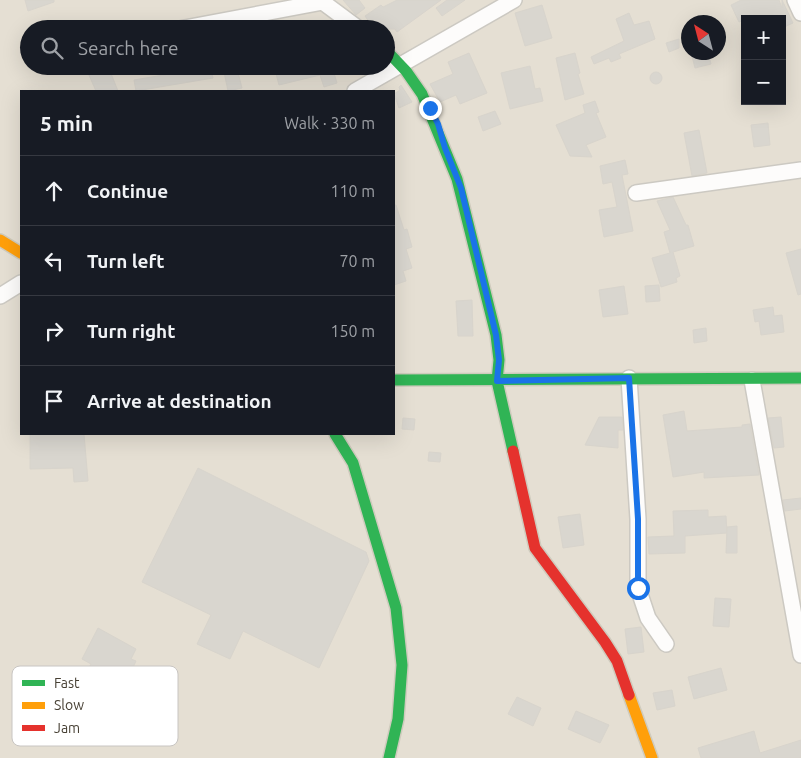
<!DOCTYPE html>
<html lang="en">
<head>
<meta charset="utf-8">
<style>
	body { margin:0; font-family:Ubuntu,sans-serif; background:#20242c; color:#f1f3f6 }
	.controls { position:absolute; right:15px; top:15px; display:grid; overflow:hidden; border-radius:0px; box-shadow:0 5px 20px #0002 }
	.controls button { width:45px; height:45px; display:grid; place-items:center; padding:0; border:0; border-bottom:1px solid #363941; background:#171b24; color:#f1f3f6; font:25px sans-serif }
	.compass { position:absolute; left:681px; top:15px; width:45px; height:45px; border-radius:50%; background:#171b24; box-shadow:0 5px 20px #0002; rotate:324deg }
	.stop { position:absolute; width:15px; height:15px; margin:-11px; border:4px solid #1a73e8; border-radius:50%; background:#fff }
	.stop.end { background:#1a73e8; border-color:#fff; box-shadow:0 1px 5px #0008 }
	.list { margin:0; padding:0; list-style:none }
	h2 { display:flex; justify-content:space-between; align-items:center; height:65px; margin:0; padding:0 20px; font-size:21px }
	h2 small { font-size:16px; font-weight:400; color:#9ea1a6 }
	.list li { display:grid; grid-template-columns:32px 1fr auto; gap:15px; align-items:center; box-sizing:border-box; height:70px; padding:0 20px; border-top:1px solid #363941 }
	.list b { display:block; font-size:19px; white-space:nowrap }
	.list em { font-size:16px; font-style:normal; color:#9ea1a6 }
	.icon { flex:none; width:28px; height:28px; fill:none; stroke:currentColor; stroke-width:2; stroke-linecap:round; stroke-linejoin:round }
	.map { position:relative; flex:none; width:801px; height:758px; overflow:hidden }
	.search { position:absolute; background:#171b24; box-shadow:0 5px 20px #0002; left:20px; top:20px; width:375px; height:55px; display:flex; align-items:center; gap:12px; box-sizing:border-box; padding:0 18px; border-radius:28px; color:#9ea1a6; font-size:19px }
	.panel { position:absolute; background:#171b24; box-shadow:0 5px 20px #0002; left:20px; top:90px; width:375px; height:345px; border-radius:0px }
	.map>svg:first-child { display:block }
	.residential { fill:#e5dfd3; fill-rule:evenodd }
	.building { fill:#d9d6cf; stroke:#d8d4cc }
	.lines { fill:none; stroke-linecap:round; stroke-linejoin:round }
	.street-casing { stroke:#ccc9c2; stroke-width:18 }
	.fast-casing { stroke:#cfcbbd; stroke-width:14 }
	.slow-casing { stroke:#cfcbbd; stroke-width:14 }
	.jam-casing { stroke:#cfcbbd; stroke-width:14 }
	.street { stroke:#fdfcfb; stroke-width:15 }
	.fast { stroke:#30b455; stroke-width:11 }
	.slow { stroke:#ff9f0a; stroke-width:11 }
	.jam { stroke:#e5322d; stroke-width:11 }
	.route { stroke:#1a73e8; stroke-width:6 }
	.key { fill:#fff; stroke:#c8c5c2; stroke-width:1 }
	.key-label { font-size:14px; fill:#463f33 }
</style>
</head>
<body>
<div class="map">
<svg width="801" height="758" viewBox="0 0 801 758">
	<rect width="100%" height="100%" fill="#f0ede6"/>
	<path class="residential" d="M 0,0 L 801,0 L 801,758 L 0,758 ZM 745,19 L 782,19 L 782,101 L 745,101 ZM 688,22 L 718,22 L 718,52 L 688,52 ZM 29,29 L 386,29 L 386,66 L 29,66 ZM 21,91 L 394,91 L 394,434 L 21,434 Z"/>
	<g class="building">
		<path d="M 25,0 L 54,0 L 54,2 L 28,11 Z"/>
		<path d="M 343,0 L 359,0 L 365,8 L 356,15 Z"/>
		<path d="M 397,0 L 441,0 L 397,32 L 395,29 L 374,29 L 365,16 L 381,5 L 383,7 Z"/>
		<path d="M 447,0 L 465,0 L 442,16 L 436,8 Z"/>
		<path d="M 741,0 L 779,0 L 782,8 L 782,0 L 793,23 L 782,28 L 782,19 L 745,19 L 739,22 L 731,5 Z"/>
		<path d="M 542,5 L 552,38 L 525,46 L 515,13 Z"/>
		<path d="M 629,13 L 634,25 L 649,21 L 655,39 L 619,54 L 621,58 L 611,62 L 609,58 L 594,64 L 591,57 L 624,41 L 616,19 Z"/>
		<path d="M 679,39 L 679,48 L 669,52 L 666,43 Z"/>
		<path d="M 691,52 L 708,52 L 711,64 L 695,68 Z"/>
		<path d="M 469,53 L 487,93 L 460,104 L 456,95 L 440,102 L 430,84 L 453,74 L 448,62 Z"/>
		<path d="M 575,53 L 580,73 L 578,74 L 584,94 L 565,100 L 556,58 Z"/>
		<path d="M 85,66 L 108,66 L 118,91 L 96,91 Z"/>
		<path d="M 198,66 L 210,66 L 213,78 L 136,91 L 134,80 L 199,69 Z"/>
		<path d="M 274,66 L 345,66 L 343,70 L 334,73 L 337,83 L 324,87 L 320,75 L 279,85 Z"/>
		<path d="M 530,66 L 535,89 L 540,88 L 543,101 L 510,109 L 501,73 Z"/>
		<path d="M 237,69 L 242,88 L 228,91 L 224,72 Z"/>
		<circle cx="656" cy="78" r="6"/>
		<path d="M 401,85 L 412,102 L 399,108 L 394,94 L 400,90 L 399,87 Z"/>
		<path d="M 595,101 L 599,112 L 596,113 L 606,137 L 586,145 L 592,157 L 570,156 L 556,125 L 585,113 L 583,105 Z"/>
		<path d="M 495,111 L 501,124 L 483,131 L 478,117 Z"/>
		<path d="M 768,123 L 770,145 L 754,147 L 751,125 Z"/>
		<path d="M 699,130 L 707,173 L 692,176 L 684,133 Z"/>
		<path d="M 625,160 L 628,174 L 622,175 L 633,231 L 604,237 L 599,210 L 617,207 L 612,182 L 603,184 L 600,166 Z"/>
		<path d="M 673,197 L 686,225 L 688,225 L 694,246 L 673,252 L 680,276 L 676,278 L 677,282 L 661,287 L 652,258 L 670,253 L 664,232 L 670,230 L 657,201 Z"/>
		<path d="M 394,205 L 396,205 L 404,230 L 407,229 L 412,247 L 406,249 L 412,268 L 403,271 L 406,281 L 394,285 Z"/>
		<path d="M 801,249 L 801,294 L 798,295 L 786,253 Z"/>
		<path d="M 659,285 L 660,301 L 646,302 L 645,286 Z"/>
		<path d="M 624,286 L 628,314 L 603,317 L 599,290 Z"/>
		<path d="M 472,300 L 473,336 L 458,336 L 456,301 Z"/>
		<path d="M 773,307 L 774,316 L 782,315 L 784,332 L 761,335 L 759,321 L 755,322 L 753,310 Z"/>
		<path d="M 706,328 L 707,341 L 694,343 L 693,330 Z"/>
		<path d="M 684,411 L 687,431 L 742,427 L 742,425 L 750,424 L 759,475 L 704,478 L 704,472 L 673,477 L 663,415 Z"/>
		<path d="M 599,417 L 622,417 L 623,430 L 618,430 L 618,448 L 585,445 Z"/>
		<path d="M 781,417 L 784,447 L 774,448 L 768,418 Z"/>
		<path d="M 403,418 L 415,419 L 414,430 L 402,429 Z"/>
		<path d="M 30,434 L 84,434 L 88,481 L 74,482 L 73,468 L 30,469 Z"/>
		<path d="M 429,452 L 441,453 L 440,462 L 428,461 Z"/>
		<path d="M 198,468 L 366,552 L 369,561 L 319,668 L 243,631 L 230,659 L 197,644 L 211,615 L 142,582 Z"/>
		<path d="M 801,498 L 801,509 L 785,511 L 783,500 Z"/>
		<path d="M 708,510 L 708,517 L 726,516 L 727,533 L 685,536 L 685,553 L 649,554 L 648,537 L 674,536 L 673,511 Z"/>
		<path d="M 580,514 L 584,545 L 563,548 L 558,517 Z"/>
		<path d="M 737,526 L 737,553 L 726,553 L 727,527 Z"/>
		<path d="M 715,598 L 731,599 L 729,627 L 713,626 Z"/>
		<path d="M 641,627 L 644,652 L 628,654 L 625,629 Z"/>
		<path d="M 98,628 L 136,649 L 131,659 L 136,661 L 126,682 L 117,677 L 103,705 L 81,694 L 85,687 L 80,684 L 91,664 L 82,659 Z"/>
		<path d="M 721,668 L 727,690 L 694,699 L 688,677 Z"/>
		<path d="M 672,690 L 675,706 L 657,710 L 653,693 Z"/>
		<path d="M 517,697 L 541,708 L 533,726 L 508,714 Z"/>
		<path d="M 576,711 L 609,725 L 600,743 L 568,729 Z"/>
		<path d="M 754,731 L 760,753 L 801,740 L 801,758 L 701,758 L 698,748 Z"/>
	</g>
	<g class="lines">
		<defs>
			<g id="street">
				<path d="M 320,0 L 359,29"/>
				<path d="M 795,0 L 801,13"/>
				<path d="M 179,29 L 323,2"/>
				<path d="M 355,91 L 514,0"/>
				<path d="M 636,193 L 801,170"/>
				<path d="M 0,296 L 21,283"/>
				<path d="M 629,378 L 638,519 L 638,588 L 648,618 L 666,644"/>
				<path d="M 752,380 L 801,655"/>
			</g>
			<g id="fast">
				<path d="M 386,50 L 406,71 L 422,94 L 457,179 L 496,335 L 499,360 L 497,381 L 513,451"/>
				<path d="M 394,380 L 801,378"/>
				<path d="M 335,434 L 353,463 L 396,608 L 402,665 L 398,719 L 389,758"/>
			</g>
			<g id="slow">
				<path d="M 0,240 L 21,253"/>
				<path d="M 629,695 L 652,758"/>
			</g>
			<path id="jam" d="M 513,451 L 535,548 L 605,642 L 617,661 L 629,695"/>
		</defs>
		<use href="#street" class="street-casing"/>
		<use href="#fast" class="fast-casing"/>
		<use href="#slow" class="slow-casing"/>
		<use href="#jam" class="jam-casing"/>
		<use href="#street" class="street"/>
		<use href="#fast" class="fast"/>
		<use href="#slow" class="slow"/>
		<use href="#jam" class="jam"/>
	</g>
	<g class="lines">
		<path class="route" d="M 430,108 L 438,124 L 445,148 L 461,188 L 496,335 L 499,360 L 497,381 L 629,378 L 638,519 L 638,588"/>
	</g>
	<rect x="12" y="666" width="166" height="80" rx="8" class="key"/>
	<rect x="22" y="680" width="23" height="6" fill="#30b455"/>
	<rect x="22" y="702" width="23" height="7" fill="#ff9f0a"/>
	<rect x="22" y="725" width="23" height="6" fill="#e5322d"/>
	<g class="key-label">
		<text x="54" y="688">Fast</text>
		<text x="54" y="710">Slow</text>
		<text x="54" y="733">Jam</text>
	</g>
</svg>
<div class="controls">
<button>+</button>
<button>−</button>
</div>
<svg class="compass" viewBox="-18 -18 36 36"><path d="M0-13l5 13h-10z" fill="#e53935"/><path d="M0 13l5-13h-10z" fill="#9ea1a6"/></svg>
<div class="stop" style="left:638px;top:588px"></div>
<div class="stop end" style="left:430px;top:108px"></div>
<div class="search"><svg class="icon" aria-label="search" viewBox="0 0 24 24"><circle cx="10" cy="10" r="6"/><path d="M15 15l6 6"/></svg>Search here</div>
<section class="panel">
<h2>5 min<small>Walk · 330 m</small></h2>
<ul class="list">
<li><svg class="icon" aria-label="ahead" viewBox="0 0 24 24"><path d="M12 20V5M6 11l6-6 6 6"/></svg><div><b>Continue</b></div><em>110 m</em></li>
<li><svg class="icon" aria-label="left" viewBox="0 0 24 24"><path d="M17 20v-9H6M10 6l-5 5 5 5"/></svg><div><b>Turn left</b></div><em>70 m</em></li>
<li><svg class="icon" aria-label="right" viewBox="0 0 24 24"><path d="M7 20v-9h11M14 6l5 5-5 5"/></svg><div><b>Turn right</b></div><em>150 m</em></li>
<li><svg class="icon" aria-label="arrive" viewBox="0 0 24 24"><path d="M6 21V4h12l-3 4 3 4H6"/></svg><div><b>Arrive at destination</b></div></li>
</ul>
</section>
</div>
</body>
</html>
